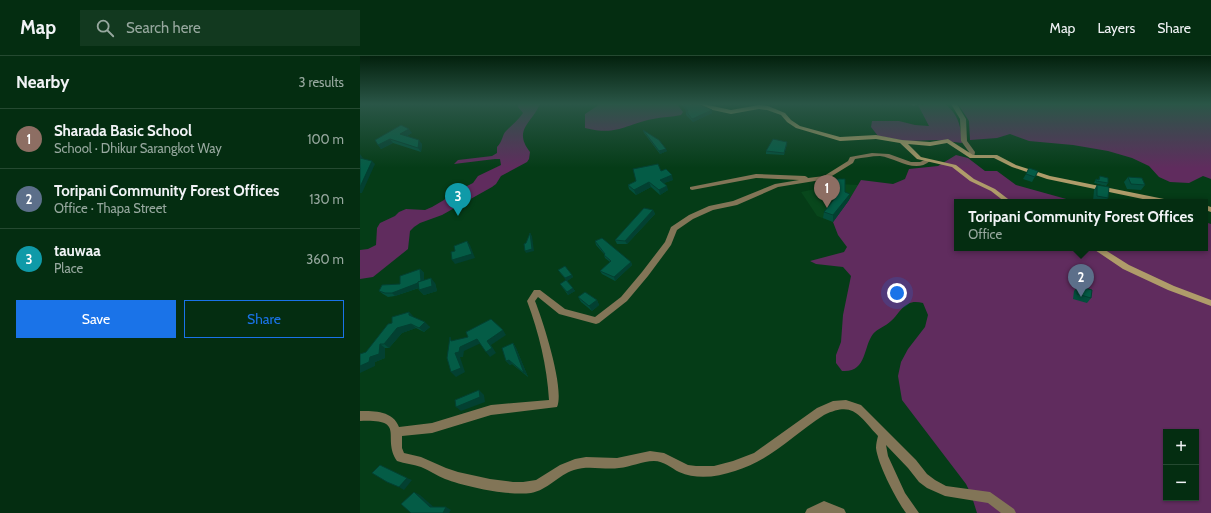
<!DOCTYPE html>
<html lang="en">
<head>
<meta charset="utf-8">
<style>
	body { margin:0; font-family:Cabin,sans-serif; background:#12391f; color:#f1f3f6 }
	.controls { position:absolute; right:12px; bottom:12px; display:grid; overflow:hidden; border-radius:0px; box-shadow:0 1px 3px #0004 }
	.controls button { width:36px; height:36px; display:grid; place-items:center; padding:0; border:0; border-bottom:1px solid #254931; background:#042d11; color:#f1f3f6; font:20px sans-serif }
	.you { position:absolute; left:537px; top:237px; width:14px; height:14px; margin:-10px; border:3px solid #fff; border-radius:50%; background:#1a73e8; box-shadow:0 0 0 6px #1a73e833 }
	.badge { display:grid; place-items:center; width:26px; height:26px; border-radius:50%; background:#1a73e8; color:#fff; font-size:13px; font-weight:700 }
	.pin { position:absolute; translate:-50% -33px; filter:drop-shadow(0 1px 2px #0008) }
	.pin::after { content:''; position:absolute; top:21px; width:14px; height:12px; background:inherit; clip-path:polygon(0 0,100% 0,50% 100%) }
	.popup { position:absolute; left:594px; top:143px; width:254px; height:52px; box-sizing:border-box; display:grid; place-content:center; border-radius:0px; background:#042d11; filter:drop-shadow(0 1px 3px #0005); font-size:13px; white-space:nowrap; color:#97a89f }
	.popup b { font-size:15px; color:#f1f3f6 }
	.popup::after { content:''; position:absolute; left:50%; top:100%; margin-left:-8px; border:8px solid transparent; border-top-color:#042d11 }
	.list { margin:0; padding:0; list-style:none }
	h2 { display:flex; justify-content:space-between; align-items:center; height:52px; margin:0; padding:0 16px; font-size:17px }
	h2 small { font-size:13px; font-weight:400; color:#97a89f }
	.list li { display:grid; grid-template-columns:26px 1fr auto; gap:12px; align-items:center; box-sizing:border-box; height:60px; padding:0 16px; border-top:1px solid #254931 }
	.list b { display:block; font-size:15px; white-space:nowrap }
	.list p { margin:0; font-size:13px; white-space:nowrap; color:#97a89f }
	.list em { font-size:13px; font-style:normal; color:#97a89f }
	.actions { display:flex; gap:8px; padding:12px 16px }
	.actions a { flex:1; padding:9px 0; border:1px solid #1a73e8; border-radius:0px; text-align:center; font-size:14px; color:#1a73e8 }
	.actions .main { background:#1a73e8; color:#fff }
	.icon { flex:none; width:22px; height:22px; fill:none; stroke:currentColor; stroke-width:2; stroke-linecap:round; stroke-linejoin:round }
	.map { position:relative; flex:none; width:851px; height:457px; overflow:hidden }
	header { display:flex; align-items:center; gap:24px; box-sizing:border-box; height:56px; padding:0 20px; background:#042d11; border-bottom:1px solid #254931 }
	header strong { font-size:19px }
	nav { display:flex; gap:22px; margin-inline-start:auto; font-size:14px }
	.search { width:280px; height:36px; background:#12391f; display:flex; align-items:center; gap:10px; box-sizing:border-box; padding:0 14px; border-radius:0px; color:#97a89f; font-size:15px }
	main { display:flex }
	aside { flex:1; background:#042d11 }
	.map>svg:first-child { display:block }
	.built { fill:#08471c }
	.green { fill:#602c5e; fill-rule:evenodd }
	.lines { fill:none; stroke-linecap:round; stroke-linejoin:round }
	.street { fill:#827557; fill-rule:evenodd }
	.secondary { fill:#af9c6a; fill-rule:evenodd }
	.wall { fill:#034f3c }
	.shaded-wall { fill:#034031 }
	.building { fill:#045c46; stroke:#034031 }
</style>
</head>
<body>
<header>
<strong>Map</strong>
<div class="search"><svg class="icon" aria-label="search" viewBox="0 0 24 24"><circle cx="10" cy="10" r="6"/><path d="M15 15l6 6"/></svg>Search here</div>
<nav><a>Map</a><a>Layers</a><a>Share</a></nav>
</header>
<main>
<aside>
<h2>Nearby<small>3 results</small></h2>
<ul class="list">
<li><span class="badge" style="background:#8d6e63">1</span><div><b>Sharada Basic School</b><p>School · Dhikur Sarangkot Way</p></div><em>100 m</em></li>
<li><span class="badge" style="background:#5c6f8a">2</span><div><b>Toripani Community Forest Offices</b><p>Office · Thapa Street</p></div><em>130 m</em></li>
<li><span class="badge" style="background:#0f9aa8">3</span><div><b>tauwaa</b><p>Place</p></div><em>360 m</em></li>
</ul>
<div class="actions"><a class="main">Save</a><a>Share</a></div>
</aside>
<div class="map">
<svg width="851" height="457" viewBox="0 0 851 457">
	<rect width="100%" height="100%" fill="#053c17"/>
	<path class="built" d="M 478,128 L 499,129 L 473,166 L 457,160 L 441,136 Z"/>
	<g class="green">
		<path d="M 158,48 L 180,48 C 171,68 153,74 170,96 L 169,103 L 167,106 L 141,120 L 136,128 L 132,131 L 82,159 L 60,167 L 54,171 L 50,175 L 48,193 L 13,221 L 0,223 L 0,194 L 8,193 L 16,189 L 17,172 L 20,167 L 35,160 L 39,156 L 46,153 L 65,154 L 72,151 L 84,144 L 94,133 L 107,130 L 113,127 L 118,120 L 141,109 L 140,103 L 135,103 L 94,108 L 98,104 L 132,100 L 137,97 L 137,91 C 143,85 142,79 146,75 C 152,69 158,64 163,57 L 158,51 Z"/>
		<path d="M 240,48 L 317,48 L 323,56 L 321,59 C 312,61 302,61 293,63 C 263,69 258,80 225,72 L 225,58 Z"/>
		<path d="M 570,48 L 585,48 C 599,59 601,71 602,87 L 577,84 L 547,85 L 518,80 L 511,71 L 512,65 L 539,65 L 555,69 L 569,70 L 558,49 Z"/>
		<path d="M 598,48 L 851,48 L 851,123 L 843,120 L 829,127 L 810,126 L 799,121 L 789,110 L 772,102 L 748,95 L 713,89 L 669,85 L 650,78 L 637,82 L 610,84 L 609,65 Z"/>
		<path d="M 596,99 L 608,102 L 625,115 L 637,115 L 656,129 L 717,146 L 597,146 L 597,192 L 845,192 L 845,166 L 851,168 L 851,457 L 617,457 L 611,438 L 606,428 L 542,344 L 538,320 L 541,306 L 548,293 L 565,271 L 568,259 L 563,247 C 558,246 553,245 548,248 C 541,251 537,260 531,265 C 526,270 517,273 513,278 C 503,291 507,317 482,315 L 476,307 L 476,299 L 481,286 L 483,259 L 491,220 L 483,211 L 456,208 L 450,205 L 484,196 L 487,191 L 478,179 L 473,166 L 489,144 L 501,124 L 533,128 L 545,123 L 549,113 L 578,110 ZM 806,376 L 836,376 L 836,442 L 806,442 Z"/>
	</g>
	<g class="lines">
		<g class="street">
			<path d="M 550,48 L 557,48 L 554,50 Z"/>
			<path d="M 591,48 L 597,48 L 606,63 L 607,85 L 615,96 L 614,102 L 610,102 L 609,96 L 601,85 L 600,63 Z"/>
			<path d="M 512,97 L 529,98 L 551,106 L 560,106 L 567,103 L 570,105 C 555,118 536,102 520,100 C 511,100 503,102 495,103 L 493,107 L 467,123 L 418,131 L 377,149 L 353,154 L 333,163 L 317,174 L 311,189 L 288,220 L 267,245 L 239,267 L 236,268 L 199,258 L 178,241 L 175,245 C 183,265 205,333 197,351 L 131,359 L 72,377 L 42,380 L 42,392 L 44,397 L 61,401 L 86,412 L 98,416 L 130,423 L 153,426 L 163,426 L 176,424 L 200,409 L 215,403 L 226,401 L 257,402 L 290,395 L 304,397 L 328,409 L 336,410 L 354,410 L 373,405 L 394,397 L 457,352 L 473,345 L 486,344 L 501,349 L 556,404 L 567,418 L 575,424 L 586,430 L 630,436 L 654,453 L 656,457 L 641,457 L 628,447 L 585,440 L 567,432 L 559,426 L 548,412 L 526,389 L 528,400 L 545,437 L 559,457 L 546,457 C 536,443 518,409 516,392 C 516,388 517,384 518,380 C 498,359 494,345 464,359 C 433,379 411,404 375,415 C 357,421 337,424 319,416 C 311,412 304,405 294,405 C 282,405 271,411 259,412 C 244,414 228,409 214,414 C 198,419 188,434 171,437 C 149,440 106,431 85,423 C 77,420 69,414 61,411 C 53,408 45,408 37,405 C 21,381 48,363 0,365 L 0,355 C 15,355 33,355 39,371 L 72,367 L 131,349 L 189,344 C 187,310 179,277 167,245 L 174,234 L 180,234 L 205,253 L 235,261 L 261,241 L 282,216 L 305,186 L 311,171 L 329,159 L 349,150 L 373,145 L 415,128 L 439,124 L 396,122 L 332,134 L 330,133 L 330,131 L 396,118 L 445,120 L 447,121 L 448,122 L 464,120 L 488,105 L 490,101 Z"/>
			<path d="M 464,445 L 484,453 L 486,457 L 445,457 L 447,453 Z"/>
		</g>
		<g class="secondary">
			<path d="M 335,48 L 343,48 L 371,54 L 399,49 L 408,50 L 425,57 L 431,64 L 440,70 L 480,81 L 516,79 L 542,84 L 570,86 L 588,83 L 613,99 L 637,99 L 656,109 L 690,120 L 809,144 L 812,146 L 797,146 L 687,123 L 652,111 L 634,102 L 610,102 L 587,87 L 570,90 L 548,88 L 561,101 L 596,109 L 614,123 L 635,133 L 652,146 L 645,146 L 631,135 L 610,125 L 592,111 L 557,103 L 540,87 L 516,83 L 480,85 L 436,72 L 427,66 L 421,59 L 407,54 L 399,53 L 371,58 L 348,53 Z"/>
			<path d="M 845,149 L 851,151 L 851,156 L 845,154 Z"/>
			<path d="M 732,192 L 742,192 L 769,209 L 814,230 L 851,244 L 851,250 L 808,234 L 763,213 Z"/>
		</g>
	</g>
	<g class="wall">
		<path d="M 321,48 L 338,48 L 352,54 L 352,57 L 333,66 L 326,59 L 326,55 Z"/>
		<path d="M 283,74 L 307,95 L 300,98 L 284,77 Z"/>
		<path d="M 52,77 L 47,80 L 62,88 L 61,96 L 33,87 L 21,93 L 15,84 Z"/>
		<path d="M 427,86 L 427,88 L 424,99 L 406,98 L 406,95 Z"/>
		<path d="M 301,115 L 313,124 L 304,127 L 308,134 L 300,139 L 291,131 L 276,139 L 269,133 L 268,129 Z"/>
		<path d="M 678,115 L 672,126 L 663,123 L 666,118 Z"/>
		<path d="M 740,120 L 748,127 L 746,130 L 734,127 L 736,123 L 738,124 Z"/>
		<path d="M 768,121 L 785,129 L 781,134 L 767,133 L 764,126 Z"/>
		<path d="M 476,123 L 485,136 L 489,144 L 473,166 L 463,162 L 464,156 L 475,142 L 474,142 Z"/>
		<path d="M 737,129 L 748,142 L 745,146 L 737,146 L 733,145 L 734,134 Z"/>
		<path d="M 293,154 L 295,158 L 267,188 L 257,188 L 255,184 Z"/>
		<path d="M 235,185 L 271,206 L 272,209 L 255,225 L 242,218 L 240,215 L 250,206 L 245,202 L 244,199 L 244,198 L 236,189 Z"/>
		<path d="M 60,213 L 64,217 L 64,224 L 75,227 L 77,235 L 64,239 L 59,234 L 59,232 L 35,240 L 28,241 L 23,238 L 19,235 L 40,228 Z"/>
		<path d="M 198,214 L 212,219 L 213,221 L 207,225 L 215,235 L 208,239 L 200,228 L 206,224 Z"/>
		<path d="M 718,230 L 731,242 L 727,247 L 713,243 L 714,235 Z"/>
		<path d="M 218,241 L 237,244 L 239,249 L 232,255 L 221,246 Z"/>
		<path d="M 49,256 L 53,261 L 70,271 L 64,276 L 56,272 L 42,277 L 29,292 L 25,292 L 25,302 L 15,306 L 15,310 L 6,296 Z"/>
		<path d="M 153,287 L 156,292 L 168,321 L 152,308 L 150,309 L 146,305 Z"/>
	</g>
	<g class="shaded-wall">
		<path d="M 352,54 L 352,57 L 333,66 L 332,63 Z"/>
		<path d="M 49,73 L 52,77 L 43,82 L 40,78 Z"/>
		<path d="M 30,83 L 33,87 L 21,93 L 18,89 Z"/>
		<path d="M 59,84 L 62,88 L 61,96 L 58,92 Z"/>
		<path d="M 427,86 L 427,88 L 424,99 L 424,97 Z"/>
		<path d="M 306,93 L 307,95 L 300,98 L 299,95 Z"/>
		<path d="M 0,98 L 3,102 L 0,104 Z"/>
		<path d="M 12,105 L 15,108 L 2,137 L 0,137 L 0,131 Z"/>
		<path d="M 312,119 L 313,124 L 301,128 L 300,124 Z"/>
		<path d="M 289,126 L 291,131 L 276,139 L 274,134 Z"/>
		<path d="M 307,130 L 308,134 L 300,139 L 299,134 Z"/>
		<path d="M 490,138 L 489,144 L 473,166 L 473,159 Z"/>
		<path d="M 293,154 L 295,158 L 267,188 L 265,185 Z"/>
		<path d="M 170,177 L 172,180 L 174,195 L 166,197 L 165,195 Z"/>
		<path d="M 107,185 L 110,189 L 115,202 L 95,208 L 92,204 Z"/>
		<path d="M 271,206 L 272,209 L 255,225 L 254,221 Z"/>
		<path d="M 60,213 L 64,217 L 64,230 L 35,240 L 32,237 Z"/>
		<path d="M 212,219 L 213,221 L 207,225 L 205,222 Z"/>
		<path d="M 71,222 L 75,227 L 77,235 L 64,239 L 59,234 Z"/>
		<path d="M 213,232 L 215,235 L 208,239 L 207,236 Z"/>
		<path d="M 237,244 L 239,249 L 232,255 L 229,250 Z"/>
		<path d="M 49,256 L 53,260 L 53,263 L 49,259 Z"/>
		<path d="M 65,266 L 70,271 L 64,276 L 59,272 Z"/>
		<path d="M 51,268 L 56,272 L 42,277 L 29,292 L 24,288 L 37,272 Z"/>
		<path d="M 143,274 L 146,279 L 131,289 L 136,297 L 130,301 L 126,296 L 127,285 Z"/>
		<path d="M 117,283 L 121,287 L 104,295 L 103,301 L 100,301 L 105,316 L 96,321 L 91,316 L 95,297 L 100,291 Z"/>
		<path d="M 153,287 L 156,292 L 168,321 L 164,317 Z"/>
		<path d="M 20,288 L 25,292 L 25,302 L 15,306 L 15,310 L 0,317 L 0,310 L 10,301 Z"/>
		<path d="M 149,304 L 152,308 L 150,309 L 146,305 Z"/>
		<path d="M 119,334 L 124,339 L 125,346 L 101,355 L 96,351 Z"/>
		<path d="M 47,422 L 52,424 L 44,434 L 39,431 Z"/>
		<path d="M 54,436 L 60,439 L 76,453 L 70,451 Z"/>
		<path d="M 86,451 L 91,454 L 89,457 L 83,457 Z"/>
	</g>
	<g class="building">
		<path d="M 323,48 L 338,48 L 352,54 L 332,63 L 326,55 L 328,55 Z"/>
		<path d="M 41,69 L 49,73 L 40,78 L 59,84 L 58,92 L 30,83 L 18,89 L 15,84 Z"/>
		<path d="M 283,74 L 299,84 L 306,93 L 299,95 Z"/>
		<path d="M 413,83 L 427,86 L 424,97 L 406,95 Z"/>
		<path d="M 0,102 L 12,105 L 0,131 Z"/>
		<path d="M 298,108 L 301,115 L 306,113 L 312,119 L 300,124 L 307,130 L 299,134 L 289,126 L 274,134 L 268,129 L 276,125 L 273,113 Z"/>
		<path d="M 669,112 L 678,115 L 675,121 L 666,118 Z"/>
		<path d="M 740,120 L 748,122 L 748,127 L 736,125 L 736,123 L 739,124 Z"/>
		<path d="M 768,121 L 782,122 L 785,129 L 771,128 Z"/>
		<path d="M 476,123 L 485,123 L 485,136 L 490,138 L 473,159 L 464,156 L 479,137 L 475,135 Z"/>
		<path d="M 737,129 L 749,131 L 748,142 L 737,140 Z"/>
		<path d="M 284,152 L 293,154 L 265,185 L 255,184 Z"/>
		<path d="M 170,177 L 172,193 L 165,195 L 164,188 L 166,187 Z"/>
		<path d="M 242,182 L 271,206 L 254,221 L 240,215 L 251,205 L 244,199 L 245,198 L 235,185 Z"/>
		<path d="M 107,185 L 112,198 L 92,204 L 91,196 L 95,195 L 94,190 Z"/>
		<path d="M 205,210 L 212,219 L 205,222 L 198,214 Z"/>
		<path d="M 60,213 L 61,225 L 58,226 L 58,227 L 32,237 L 25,237 L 19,235 L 22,229 L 40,228 L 40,220 Z"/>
		<path d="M 71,222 L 72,230 L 59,234 L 58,226 Z"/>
		<path d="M 206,224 L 213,232 L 207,236 L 200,228 Z"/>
		<path d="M 718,230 L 732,234 L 731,242 L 717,238 Z"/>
		<path d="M 225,236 L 237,244 L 229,250 L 218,241 Z"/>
		<path d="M 49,256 L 49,259 L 65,266 L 59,272 L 51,268 L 37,272 L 24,288 L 20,288 L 19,298 L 10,301 L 9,306 L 0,310 L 0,298 L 6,296 L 28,268 L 32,267 L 32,261 Z"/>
		<path d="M 131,263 L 143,274 L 127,285 L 132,292 L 126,296 L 117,283 L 100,291 L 99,296 L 95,297 L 101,312 L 91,316 L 87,302 L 90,281 L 91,285 L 108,281 L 106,276 Z"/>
		<path d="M 153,287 L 164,317 L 149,304 L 146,305 L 142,292 Z"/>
		<path d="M 119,334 L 120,341 L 96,351 L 95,344 Z"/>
		<path d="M 20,409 L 47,422 L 39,431 L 27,426 L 12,417 Z"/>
		<path d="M 54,436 L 70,451 L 86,451 L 83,457 L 51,457 L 41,448 Z"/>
	</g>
	<linearGradient id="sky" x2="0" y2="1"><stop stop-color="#03210d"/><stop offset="0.43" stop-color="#2a5647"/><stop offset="1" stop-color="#2a5647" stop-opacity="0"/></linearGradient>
	<rect width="851" height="112" fill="url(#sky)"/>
</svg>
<div class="controls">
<button>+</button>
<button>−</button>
</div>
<div class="you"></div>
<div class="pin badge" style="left:467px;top:152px;background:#8d6e63">1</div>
<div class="pin badge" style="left:721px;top:241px;background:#5c6f8a">2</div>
<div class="popup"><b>Toripani Community Forest Offices</b>Office</div>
<div class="pin badge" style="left:98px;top:160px;background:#0f9aa8">3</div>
</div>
</main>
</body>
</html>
